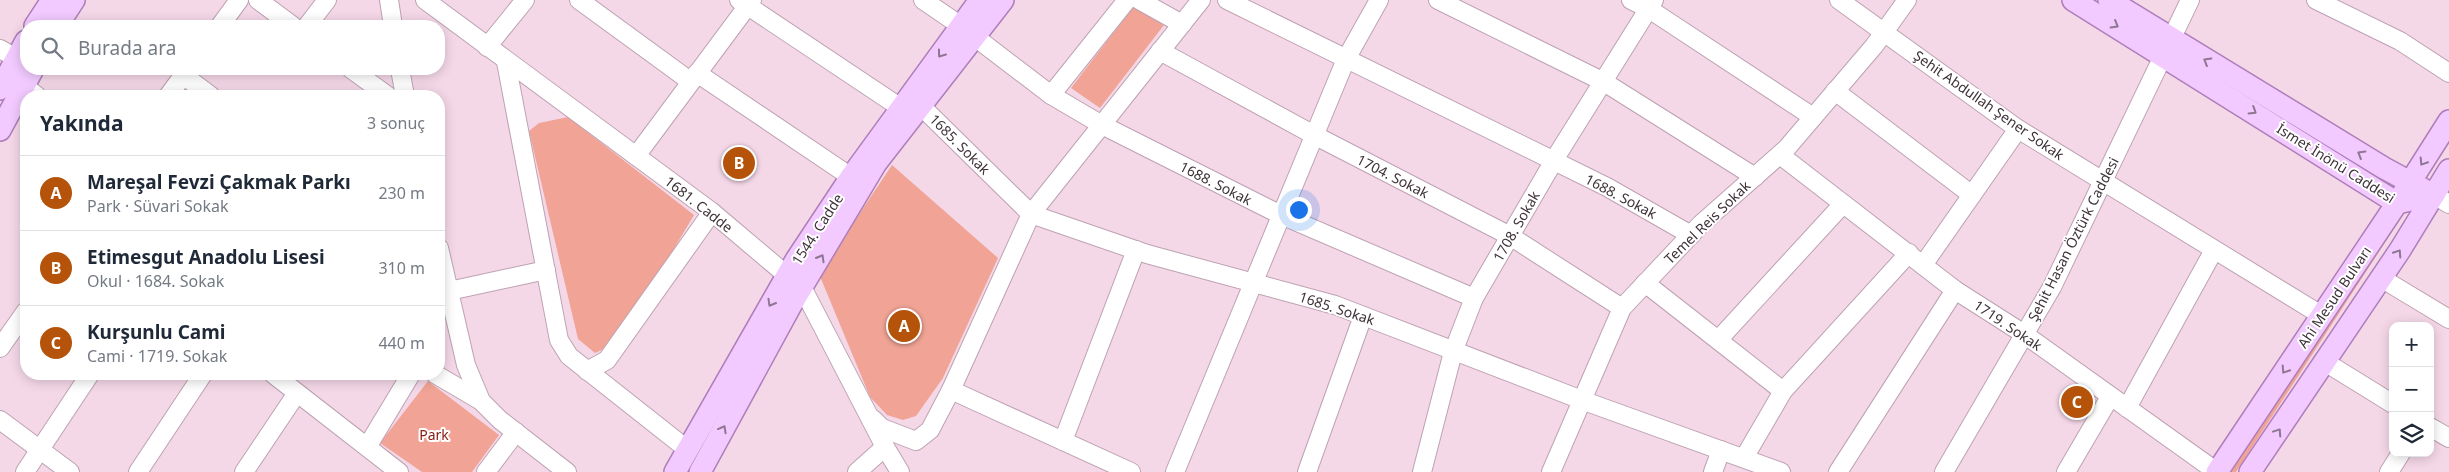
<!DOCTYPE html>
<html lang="tr">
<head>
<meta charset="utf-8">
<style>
	body { margin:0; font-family:"Noto Sans",sans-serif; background:#f2f2f3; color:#1f2937 }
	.controls { position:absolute; right:15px; bottom:15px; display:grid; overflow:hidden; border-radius:10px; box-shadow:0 2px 12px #0003 }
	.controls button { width:45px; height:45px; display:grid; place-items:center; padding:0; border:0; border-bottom:1px solid #e0e1e3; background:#fff; color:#1f2937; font:25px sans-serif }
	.you { position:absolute; left:1298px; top:209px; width:18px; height:18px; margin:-12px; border:4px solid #fff; border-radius:50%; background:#1a73e8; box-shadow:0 0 0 8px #1a73e833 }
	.badge { display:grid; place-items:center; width:32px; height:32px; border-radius:50%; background:#b45309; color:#fff; font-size:16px; font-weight:700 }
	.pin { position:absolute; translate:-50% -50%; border:2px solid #fff; box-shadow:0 1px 5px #0006 }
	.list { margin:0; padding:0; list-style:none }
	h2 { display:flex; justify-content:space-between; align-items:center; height:65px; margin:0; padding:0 20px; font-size:21px }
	h2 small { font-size:16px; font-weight:400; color:#747a83 }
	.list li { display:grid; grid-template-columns:32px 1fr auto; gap:15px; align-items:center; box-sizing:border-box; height:75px; padding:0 20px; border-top:1px solid #e0e1e3 }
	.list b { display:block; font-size:19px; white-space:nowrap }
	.list p { margin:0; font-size:16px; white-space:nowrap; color:#747a83 }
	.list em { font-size:16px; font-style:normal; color:#747a83 }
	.icon { flex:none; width:28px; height:28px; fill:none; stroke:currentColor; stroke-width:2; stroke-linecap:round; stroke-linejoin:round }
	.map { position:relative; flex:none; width:2449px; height:472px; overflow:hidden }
	.search { position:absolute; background:#fff; box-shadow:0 2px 12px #0003; left:20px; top:20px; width:425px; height:55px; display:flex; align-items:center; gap:12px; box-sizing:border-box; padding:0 18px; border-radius:20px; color:#747a83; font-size:19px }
	.panel { position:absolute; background:#fff; box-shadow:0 2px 12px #0003; left:20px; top:90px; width:425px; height:290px; border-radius:20px }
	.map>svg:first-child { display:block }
	.green { fill:#f1a495 }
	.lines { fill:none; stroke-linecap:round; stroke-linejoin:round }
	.minor-casing { stroke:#bda2b2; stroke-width:20 }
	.major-casing { stroke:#ae7eba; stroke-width:24 }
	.minor { stroke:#fff; stroke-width:18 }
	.major { stroke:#f2caff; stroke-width:21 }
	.oneway { stroke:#8f7692 }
	.labels { text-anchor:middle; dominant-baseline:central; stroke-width:4; stroke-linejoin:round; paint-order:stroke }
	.street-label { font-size:14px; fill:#3e3239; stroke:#fff }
	.park-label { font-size:14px; fill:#852114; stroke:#fff }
</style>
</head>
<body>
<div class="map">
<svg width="2449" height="472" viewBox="0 0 2449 472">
	<rect width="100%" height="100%" fill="#f5d8e8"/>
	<g class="green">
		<path d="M 1134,6 L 1164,25 L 1100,108 L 1071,88 Z"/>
		<path d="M 568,117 L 694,215 L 672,252 L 604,349 L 595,353 L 578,339 L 529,131 L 539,123 Z"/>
		<path d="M 892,165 L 998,258 L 943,378 L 916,416 L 903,420 L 887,415 L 870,397 L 819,274 Z"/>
		<path d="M 2392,225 L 2395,227 L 2236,472 L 2229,472 Z"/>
		<path d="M 428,381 L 499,435 L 472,472 L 422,472 L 380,443 Z"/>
	</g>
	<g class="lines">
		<defs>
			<g id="minor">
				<path d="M 258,0 L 293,26"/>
				<path d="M 389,0 L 393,26"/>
				<path d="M 425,0 L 712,212 L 803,289 L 885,447 L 900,472"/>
				<path d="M 579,0 L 690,81"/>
				<path d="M 739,0 L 901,108"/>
				<path d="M 923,0 L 961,26"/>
				<path d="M 1139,0 L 1182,24"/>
				<path d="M 1227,0 L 1607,187 L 1691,235"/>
				<path d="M 1438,0 L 1604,82 L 1755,177"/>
				<path d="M 1631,0 L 1649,9 L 1813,117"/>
				<path d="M 1839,0 L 2018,129 L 2321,315"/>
				<path d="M 2316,0 L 2400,41 L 2449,73"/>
				<path d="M 220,26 L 239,0"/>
				<path d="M 307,26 L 327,0"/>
				<path d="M 975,37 L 1051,95 L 1102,125 L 1281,215 L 1474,298"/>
				<path d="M 487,47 L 525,0"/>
				<path d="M 0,49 L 16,58"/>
				<path d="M 1160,51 L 1314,135 L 1510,236 L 1622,308"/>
				<path d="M 506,62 L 559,340 L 569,356 L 688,450"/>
				<path d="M 351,69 L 388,96"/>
				<path d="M 400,69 L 405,96"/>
				<path d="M 697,73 L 851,177"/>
				<path d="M 183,75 L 211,96"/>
				<path d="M 24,86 L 37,96"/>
				<path d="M 1835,91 L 1972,195"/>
				<path d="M 1051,95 L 1127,0"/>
				<path d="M 168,96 L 188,69"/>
				<path d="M 922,107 L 1031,214 L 1147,254 L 1335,305 L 1587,402 L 1781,472"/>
				<path d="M 1780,155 L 1955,290 L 2024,334 L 2217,472"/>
				<path d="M 636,156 L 752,0"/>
				<path d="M 2434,195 L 2449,204"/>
				<path d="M 439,248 L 466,365 L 481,401 L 500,420 L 567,472"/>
				<path d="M 1923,265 L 2018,129"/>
				<path d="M 2381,278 L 2449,319"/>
				<path d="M 1645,283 L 1783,391"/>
				<path d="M 449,291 L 546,270"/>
				<path d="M 1719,339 L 1843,204"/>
				<path d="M 0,348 L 26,311"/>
				<path d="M 2325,362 L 2393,404"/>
				<path d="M 587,371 L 607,360 L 712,212"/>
				<path d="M 273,374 L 399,472"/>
				<path d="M 435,374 L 481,401"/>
				<path d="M 951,390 L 1131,472"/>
				<path d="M 2127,408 L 2214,250"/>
				<path d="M 873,419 L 882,428 L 916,441 L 930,430 L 951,390 L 1031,214 L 1201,0"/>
				<path d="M 0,420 L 70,472"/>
				<path d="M 2430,427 L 2449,438"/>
				<path d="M 1063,441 L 1136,250"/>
				<path d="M 367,447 L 411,374"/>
				<path d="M 1744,458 L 1783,391 L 1909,253"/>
				<path d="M 25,472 L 90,374"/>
				<path d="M 138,472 L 203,374"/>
				<path d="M 244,472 L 297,393"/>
				<path d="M 486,472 L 516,432"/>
				<path d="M 857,472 L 885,447"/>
				<path d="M 1175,472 L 1346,59 L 1379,0"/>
				<path d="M 1307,472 L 1363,316"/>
				<path d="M 1422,472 L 1453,352 L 1474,298 L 1559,152 L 1654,0"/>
				<path d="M 1551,472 L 1622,308 L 1701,224 L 1786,149 L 1874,46 L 1907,0"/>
				<path d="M 1713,472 L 1721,450"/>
				<path d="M 1838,472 L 1955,290"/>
				<path d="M 1944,472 L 2052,287 L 2190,0"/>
				<path d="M 2066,472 L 2110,397"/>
				<path d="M 2389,472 L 2401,453"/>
			</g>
			<g id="major">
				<path d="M 2073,0 L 2397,203 L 2434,195"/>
				<path d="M 2109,0 L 2384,168 L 2423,189"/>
				<path d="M 35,26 L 52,0"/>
				<path d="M 57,26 L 74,0"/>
				<path d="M 0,89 L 26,41"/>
				<path d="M 0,130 L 33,69"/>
				<path d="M 675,472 L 796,260 L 851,177 L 980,0"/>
				<path d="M 700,472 L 791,305 L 876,163 L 1003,0"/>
				<path d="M 2217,472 L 2397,203 L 2449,121"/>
				<path d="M 2250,472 L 2400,250 L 2449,170"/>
			</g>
		</defs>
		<use href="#minor" class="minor-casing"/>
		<use href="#major" class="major-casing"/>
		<use href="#minor" class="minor"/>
		<use href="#major" class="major"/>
	</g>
	<defs><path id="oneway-chevron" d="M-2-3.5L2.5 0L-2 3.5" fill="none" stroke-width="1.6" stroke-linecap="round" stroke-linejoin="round" transform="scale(1.25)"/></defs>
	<g class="oneway">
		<use href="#oneway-chevron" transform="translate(2115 25) rotate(31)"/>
		<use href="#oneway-chevron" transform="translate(941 54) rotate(126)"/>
		<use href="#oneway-chevron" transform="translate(2207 61) rotate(-149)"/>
		<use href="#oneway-chevron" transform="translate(2253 111) rotate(32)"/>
		<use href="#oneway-chevron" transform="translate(2361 154) rotate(-149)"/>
		<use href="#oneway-chevron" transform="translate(2423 162) rotate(123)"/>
		<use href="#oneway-chevron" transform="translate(2398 253) rotate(-57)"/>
		<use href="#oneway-chevron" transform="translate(821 258) rotate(-60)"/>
		<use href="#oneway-chevron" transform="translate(771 303) rotate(120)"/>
		<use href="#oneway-chevron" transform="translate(2285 370) rotate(123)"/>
		<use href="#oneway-chevron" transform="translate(723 429) rotate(-61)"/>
		<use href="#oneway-chevron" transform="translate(2278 432) rotate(-56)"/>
	</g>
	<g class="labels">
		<g class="street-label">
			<text transform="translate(1989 105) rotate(35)">Şehit Abdullah Şener Sokak</text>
			<text transform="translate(960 144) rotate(45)">1685. Sokak</text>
			<text transform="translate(2336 163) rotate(32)">İsmet İnönü Caddesi</text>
			<text transform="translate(1393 176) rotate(27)">1704. Sokak</text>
			<text transform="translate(1216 183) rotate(27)">1688. Sokak</text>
			<text transform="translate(1621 196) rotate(28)">1688. Sokak</text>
			<text transform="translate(699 204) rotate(38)">1681. Cadde</text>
			<text transform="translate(1707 222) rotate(-44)">Temel Reis Sokak</text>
			<text transform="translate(1516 226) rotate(-60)">1708. Sokak</text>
			<text transform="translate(817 229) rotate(-57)">1544. Cadde</text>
			<text transform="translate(2073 239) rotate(-63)">Şehit Hasan Öztürk Caddesi</text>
			<text transform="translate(2334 297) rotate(-56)">Ahi Mesud Bulvarı</text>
			<text transform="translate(1337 308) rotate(18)">1685. Sokak</text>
			<text transform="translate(2008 325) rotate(34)">1719. Sokak</text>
		</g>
		<g class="park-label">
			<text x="434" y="434">Park</text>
		</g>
	</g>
</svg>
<div class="controls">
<button>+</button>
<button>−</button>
<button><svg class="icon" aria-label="layers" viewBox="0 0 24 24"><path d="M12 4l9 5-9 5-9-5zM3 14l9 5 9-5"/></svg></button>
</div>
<div class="you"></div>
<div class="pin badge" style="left:904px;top:326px">A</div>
<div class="pin badge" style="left:739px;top:163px">B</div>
<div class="pin badge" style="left:2077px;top:402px">C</div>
<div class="search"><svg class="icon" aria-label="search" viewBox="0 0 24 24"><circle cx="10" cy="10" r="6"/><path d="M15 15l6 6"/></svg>Burada ara</div>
<section class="panel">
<h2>Yakında<small>3 sonuç</small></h2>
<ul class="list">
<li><span class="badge">A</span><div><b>Mareşal Fevzi Çakmak Parkı</b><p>Park · Süvari Sokak</p></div><em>230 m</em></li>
<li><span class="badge">B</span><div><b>Etimesgut Anadolu Lisesi</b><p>Okul · 1684. Sokak</p></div><em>310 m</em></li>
<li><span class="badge">C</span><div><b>Kurşunlu Cami</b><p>Cami · 1719. Sokak</p></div><em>440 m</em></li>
</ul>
</section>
</div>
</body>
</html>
